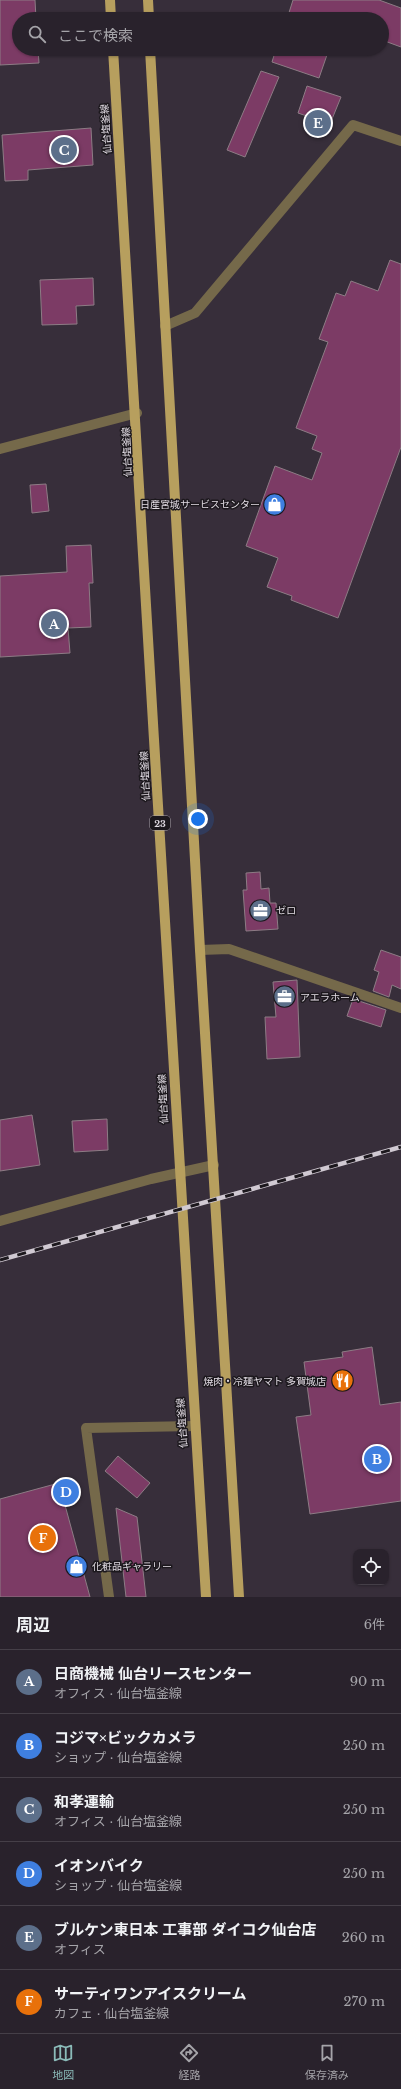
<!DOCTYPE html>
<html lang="ja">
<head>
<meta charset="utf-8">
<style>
	body { margin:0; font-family:"Libre Baskerville","Noto Sans JP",serif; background:#352f38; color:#f1f3f6 }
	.controls { position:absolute; right:12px; bottom:12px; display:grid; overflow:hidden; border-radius:8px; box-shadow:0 1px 3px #0004 }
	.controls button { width:36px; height:36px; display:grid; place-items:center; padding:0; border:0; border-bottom:1px solid #453f48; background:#29222c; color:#f1f3f6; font:20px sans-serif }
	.you { position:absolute; left:198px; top:819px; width:14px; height:14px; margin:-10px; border:3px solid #fff; border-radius:50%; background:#1a73e8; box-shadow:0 0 0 6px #1a73e833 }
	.badge { display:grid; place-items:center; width:26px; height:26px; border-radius:50%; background:#8bbbb9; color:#fff; font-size:13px; font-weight:700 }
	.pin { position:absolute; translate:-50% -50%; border:2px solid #fff; box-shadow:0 1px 4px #0006 }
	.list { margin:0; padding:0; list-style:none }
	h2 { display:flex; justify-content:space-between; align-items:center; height:52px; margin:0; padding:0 16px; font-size:17px }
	h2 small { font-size:13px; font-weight:400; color:#a5a4a9 }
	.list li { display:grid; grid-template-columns:26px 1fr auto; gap:12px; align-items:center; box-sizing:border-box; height:64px; padding:0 16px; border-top:1px solid #453f48 }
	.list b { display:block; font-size:15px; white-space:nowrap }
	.list p { margin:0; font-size:13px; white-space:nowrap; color:#a5a4a9 }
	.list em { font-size:13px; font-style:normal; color:#a5a4a9 }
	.icon { flex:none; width:22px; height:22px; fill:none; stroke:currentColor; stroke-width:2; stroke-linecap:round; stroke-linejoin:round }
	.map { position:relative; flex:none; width:401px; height:1597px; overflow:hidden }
	.search { position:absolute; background:#29222c; box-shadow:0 1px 3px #0004; left:12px; right:12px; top:12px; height:44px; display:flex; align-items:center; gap:10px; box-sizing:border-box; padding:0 14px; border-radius:22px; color:#a5a4a9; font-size:15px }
	.sheet { height:436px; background:#29222c }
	nav { display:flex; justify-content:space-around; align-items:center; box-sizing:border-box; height:56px; border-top:1px solid #453f48; background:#29222c; font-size:11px; color:#a5a4a9 }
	nav a { display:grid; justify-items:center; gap:2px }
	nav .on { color:#8bbbb9 }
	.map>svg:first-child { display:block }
	.building { fill:#7c3b65; stroke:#8d7c85 }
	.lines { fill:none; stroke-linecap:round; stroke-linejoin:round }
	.minor { stroke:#75694a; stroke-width:10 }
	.tertiary { stroke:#75694a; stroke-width:10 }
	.primary { stroke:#b79f5e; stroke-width:10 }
	.rail-casing { stroke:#d0c9d2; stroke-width:4.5 }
	.rail { stroke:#1c181d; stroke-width:3; stroke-dasharray:9; stroke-linecap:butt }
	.labels { text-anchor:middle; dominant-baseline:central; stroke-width:3; stroke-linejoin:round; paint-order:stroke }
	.shield { fill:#1c181d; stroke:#a7a1a8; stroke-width:1 }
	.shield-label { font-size:9px; font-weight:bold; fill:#e2dce4 }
	.street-label { font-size:10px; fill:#e2dce4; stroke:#1c181d }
	.poi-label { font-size:10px; fill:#e2dce4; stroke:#1c181d; text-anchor:start }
</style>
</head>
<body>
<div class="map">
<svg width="401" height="1597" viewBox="0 0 401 1597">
	<rect width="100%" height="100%" fill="#372e3a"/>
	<g class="building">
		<path d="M 0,0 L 35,0 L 36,19 L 19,19 L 19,49 L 38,49 L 39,63 L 0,65 Z"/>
		<path d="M 293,0 L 379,0 L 401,8 L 401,47 L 382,40 L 382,19 L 287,19 Z"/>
		<path d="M 276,49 L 329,49 L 319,78 L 272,62 Z"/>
		<path d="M 261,71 L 279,77 L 245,157 L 227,150 Z"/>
		<path d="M 307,86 L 341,97 L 330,124 L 298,113 Z"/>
		<path d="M 91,128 L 93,165 L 28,170 L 28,180 L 5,181 L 2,135 Z"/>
		<path d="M 390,260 L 401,264 L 401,447 L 338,618 L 291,600 L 292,596 L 267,587 L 278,558 L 246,546 L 275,466 L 312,480 L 322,453 L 312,449 L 317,436 L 296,428 L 328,342 L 319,339 L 336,293 L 345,296 L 351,281 L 378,291 Z"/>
		<path d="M 93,278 L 94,305 L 76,306 L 77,324 L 42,325 L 40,280 Z"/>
		<path d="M 46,484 L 49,511 L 32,513 L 30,485 Z"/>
		<path d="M 91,545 L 93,583 L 89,583 L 91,627 L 68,628 L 70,653 L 0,657 L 0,576 L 67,572 L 66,546 Z"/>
		<path d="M 260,872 L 261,889 L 269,888 L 270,903 L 276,903 L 278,929 L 246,931 L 243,890 L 247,890 L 246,873 Z"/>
		<path d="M 381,950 L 401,957 L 401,989 L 392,985 L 389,997 L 373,991 L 379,972 L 374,970 Z"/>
		<path d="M 297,980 L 300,1057 L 267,1059 L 265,1017 L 276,1017 L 273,982 Z"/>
		<path d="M 353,999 L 386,1010 L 381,1027 L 347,1016 Z"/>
		<path d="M 32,1115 L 40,1165 L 0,1171 L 0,1120 Z"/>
		<path d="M 107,1119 L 108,1150 L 74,1152 L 72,1121 Z"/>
		<path d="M 372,1347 L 380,1405 L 401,1402 L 401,1501 L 310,1514 L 296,1417 L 311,1415 L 304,1362 L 343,1357 L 342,1352 Z"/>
		<path d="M 118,1456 L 150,1483 L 137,1498 L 105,1471 Z"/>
		<path d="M 59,1483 L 90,1597 L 0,1597 L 0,1499 Z"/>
		<path d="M 116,1508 L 137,1517 L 146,1597 L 126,1597 Z"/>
	</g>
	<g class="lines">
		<g class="minor">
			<path d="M 165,326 L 195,313 L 353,125 L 401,141"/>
			<path d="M 0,449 L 137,413"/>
			<path d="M 200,950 L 229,949 L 401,1008"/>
			<path d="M 109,1597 L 86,1428 L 194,1426"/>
		</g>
		<path class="tertiary" d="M 0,1221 L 151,1179 L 214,1165"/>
		<g class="primary">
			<path d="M 110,0 L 111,19"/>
			<path d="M 148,0 L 149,19"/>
			<path d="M 113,49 C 146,565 171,1081 206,1597"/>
			<path d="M 150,49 L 200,950 L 239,1597"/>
		</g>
		<defs>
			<path id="rail" d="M 0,1260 L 401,1147"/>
		</defs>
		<use href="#rail" class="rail-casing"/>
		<use href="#rail" class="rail"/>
	</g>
	<defs>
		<symbol id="shop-disc" viewBox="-11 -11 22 22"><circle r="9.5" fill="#3f7fe0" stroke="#1c181d"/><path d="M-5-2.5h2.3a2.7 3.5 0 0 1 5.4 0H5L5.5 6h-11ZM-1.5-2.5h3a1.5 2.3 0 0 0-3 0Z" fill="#fff"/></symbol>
		<symbol id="office-disc" viewBox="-11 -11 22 22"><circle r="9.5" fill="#5c6f8a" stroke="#1c181d"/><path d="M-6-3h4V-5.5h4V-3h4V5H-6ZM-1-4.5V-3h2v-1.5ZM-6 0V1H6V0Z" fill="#fff"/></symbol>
		<symbol id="restaurant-disc" viewBox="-11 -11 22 22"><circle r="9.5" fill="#e8710a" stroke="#1c181d"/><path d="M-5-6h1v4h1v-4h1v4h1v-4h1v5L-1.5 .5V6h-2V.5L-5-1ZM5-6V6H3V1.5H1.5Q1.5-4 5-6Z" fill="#fff"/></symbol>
	</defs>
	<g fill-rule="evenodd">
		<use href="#shop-disc" x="262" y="492" width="25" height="25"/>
		<use href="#office-disc" x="248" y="898" width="25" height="25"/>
		<use href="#office-disc" x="272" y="984" width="25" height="25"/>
		<use href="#restaurant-disc" x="330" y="1368" width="25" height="25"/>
		<use href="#shop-disc" x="64" y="1554" width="25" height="25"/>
	</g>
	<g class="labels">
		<rect class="shield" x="150" y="816" width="20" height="14" rx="3"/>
		<g class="shield-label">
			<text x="160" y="823">23</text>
		</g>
		<g class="street-label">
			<text transform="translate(106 129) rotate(-94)">仙台塩釜線</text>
			<text transform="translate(127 452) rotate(-93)">仙台塩釜線</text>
			<text transform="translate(145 776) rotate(-93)">仙台塩釜線</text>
			<text transform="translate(163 1099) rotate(-93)">仙台塩釜線</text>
			<text transform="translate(182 1423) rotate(-94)">仙台塩釜線</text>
		</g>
		<g class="poi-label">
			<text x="260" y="504" text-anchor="end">日産宮城サービスセンター</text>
			<text x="276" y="910">ゼロ</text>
			<text x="300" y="997">アエラホーム</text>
			<text x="326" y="1381" text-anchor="end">焼肉・冷麺ヤマト 多賀城店</text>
			<text x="92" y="1566">化粧品ギャラリー</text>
		</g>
	</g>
</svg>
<div class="controls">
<button><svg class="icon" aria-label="locate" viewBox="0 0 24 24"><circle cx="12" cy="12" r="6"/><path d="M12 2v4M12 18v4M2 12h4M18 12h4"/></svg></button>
</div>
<div class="you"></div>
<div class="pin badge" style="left:54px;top:624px;background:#5c6f8a">A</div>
<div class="pin badge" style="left:377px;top:1459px;background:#3f7fe0">B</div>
<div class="pin badge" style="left:64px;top:150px;background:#5c6f8a">C</div>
<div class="pin badge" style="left:66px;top:1492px;background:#3f7fe0">D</div>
<div class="pin badge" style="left:318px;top:123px;background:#5c6f8a">E</div>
<div class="pin badge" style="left:43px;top:1538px;background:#e8710a">F</div>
<div class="search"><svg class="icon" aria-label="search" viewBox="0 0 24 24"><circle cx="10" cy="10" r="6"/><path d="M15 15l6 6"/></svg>ここで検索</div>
</div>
<section class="sheet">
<h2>周辺<small>6件</small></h2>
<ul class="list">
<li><span class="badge" style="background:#5c6f8a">A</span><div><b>日商機械 仙台リースセンター</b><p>オフィス · 仙台塩釜線</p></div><em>90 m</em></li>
<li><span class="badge" style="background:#3f7fe0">B</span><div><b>コジマ×ビックカメラ</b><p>ショップ · 仙台塩釜線</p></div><em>250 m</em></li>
<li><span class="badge" style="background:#5c6f8a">C</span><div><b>和孝運輸</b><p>オフィス · 仙台塩釜線</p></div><em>250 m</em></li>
<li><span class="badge" style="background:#3f7fe0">D</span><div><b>イオンバイク</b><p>ショップ · 仙台塩釜線</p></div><em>250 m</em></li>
<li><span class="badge" style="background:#5c6f8a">E</span><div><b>ブルケン東日本 工事部 ダイコク仙台店</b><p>オフィス</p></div><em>260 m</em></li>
<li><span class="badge" style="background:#e8710a">F</span><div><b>サーティワンアイスクリーム</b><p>カフェ · 仙台塩釜線</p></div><em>270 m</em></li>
</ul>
</section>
<nav>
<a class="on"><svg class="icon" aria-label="map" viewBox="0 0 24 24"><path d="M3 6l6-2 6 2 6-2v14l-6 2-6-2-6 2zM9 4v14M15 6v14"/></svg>地図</a>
<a><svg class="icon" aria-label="directions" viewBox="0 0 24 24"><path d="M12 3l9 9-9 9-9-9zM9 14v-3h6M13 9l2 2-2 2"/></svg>経路</a>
<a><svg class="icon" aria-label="saved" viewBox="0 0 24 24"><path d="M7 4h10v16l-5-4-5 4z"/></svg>保存済み</a>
</nav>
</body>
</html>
